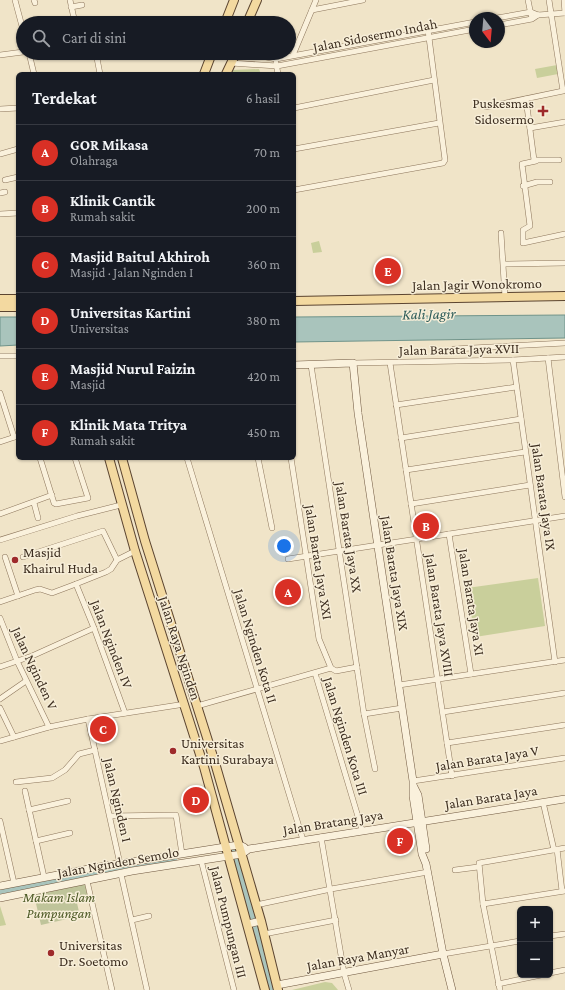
<!DOCTYPE html>
<html lang="id">
<head>
<meta charset="utf-8">
<style>
	body { margin:0; font-family:"Crimson Pro",serif; background:#20242c; color:#f1f3f6 }
	.controls { position:absolute; right:12px; bottom:12px; display:grid; overflow:hidden; border-radius:6px; box-shadow:0 1px 3px #0004 }
	.controls button { width:36px; height:36px; display:grid; place-items:center; padding:0; border:0; border-bottom:1px solid #363941; background:#171b24; color:#f1f3f6; font:20px sans-serif }
	.compass { position:absolute; left:469px; top:12px; width:36px; height:36px; border-radius:50%; background:#171b24; box-shadow:0 1px 3px #0004; rotate:164deg }
	.you { position:absolute; left:284px; top:546px; width:14px; height:14px; margin:-10px; border:3px solid #fff; border-radius:50%; background:#1a73e8; box-shadow:0 0 0 6px #1a73e833 }
	.badge { display:grid; place-items:center; width:26px; height:26px; border-radius:50%; background:#d93025; color:#fff; font-size:13px; font-weight:700 }
	.pin { position:absolute; translate:-50% -50%; border:2px solid #fff; box-shadow:0 1px 4px #0006 }
	.list { margin:0; padding:0; list-style:none }
	h2 { display:flex; justify-content:space-between; align-items:center; height:52px; margin:0; padding:0 16px; font-size:17px }
	h2 small { font-size:13px; font-weight:400; color:#9ea1a6 }
	.list li { display:grid; grid-template-columns:26px 1fr auto; gap:12px; align-items:center; box-sizing:border-box; height:56px; padding:0 16px; border-top:1px solid #363941 }
	.list b { display:block; font-size:15px; white-space:nowrap }
	.list p { margin:0; font-size:13px; white-space:nowrap; color:#9ea1a6 }
	.list em { font-size:13px; font-style:normal; color:#9ea1a6 }
	.icon { flex:none; width:22px; height:22px; fill:none; stroke:currentColor; stroke-width:2; stroke-linecap:round; stroke-linejoin:round }
	.map { position:relative; flex:none; width:565px; height:990px; overflow:hidden }
	.search { position:absolute; background:#171b24; box-shadow:0 1px 3px #0004; left:16px; top:16px; width:280px; height:44px; display:flex; align-items:center; gap:10px; box-sizing:border-box; padding:0 14px; border-radius:22px; color:#9ea1a6; font-size:15px }
	.panel { position:absolute; background:#171b24; box-shadow:0 1px 3px #0004; left:16px; top:72px; width:280px; height:388px; border-radius:6px }
	.map>svg:first-child { display:block }
	.green { fill:#c9cf9b }
	.cemetery { fill:#bfc49a }
	.water { fill:#a9c4bc; stroke:#6f938a }
	.lines { fill:none; stroke-linecap:round; stroke-linejoin:round }
	.river { stroke:#a9c4bc; stroke-width:8 }
	.street-casing { stroke:#8d765c; stroke-width:6 }
	.secondary-casing { stroke:#6f573f; stroke-width:8 }
	.primary-casing { stroke:#5b4430; stroke-width:10 }
	.street { stroke:#faf1dc; stroke-width:5 }
	.secondary { stroke:#faf1dc; stroke-width:7 }
	.primary { stroke:#f3d9a0; stroke-width:8 }
	.poi-dot { fill:#9e2a2b; stroke:#f7eed8; stroke-width:1.5 }
	.labels { text-anchor:middle; dominant-baseline:central; stroke-width:3; stroke-linejoin:round; paint-order:stroke }
	.street-label { font-size:14px; fill:#3d2e20; stroke:#f7eed8 }
	.poi-label { font-size:14px; fill:#3d2e20; stroke:#f7eed8; text-anchor:start }
	.park-label { font-size:14px; font-style:italic; fill:#4d5a26; stroke:#f7eed8 }
	.water-label { font-size:15px; font-style:italic; fill:#2f5d5a; stroke:#f7eed8 }
</style>
</head>
<body>
<div class="map">
<svg width="565" height="990" viewBox="0 0 565 990">
	<rect width="100%" height="100%" fill="#f0e4c8"/>
	<g class="green">
		<path d="M 557,65 L 558,74 L 537,78 L 535,69 Z"/>
		<path d="M 259,69 L 261,74 L 231,74 L 232,70 Z"/>
		<path d="M 319,241 L 322,252 L 313,253 L 311,243 Z"/>
		<path d="M 538,578 L 545,626 L 475,637 L 467,588 Z"/>
		<path d="M 0,906 L 6,925 L 0,926 Z"/>
		<path d="M 325,982 L 332,983 L 338,990 L 292,990 Z"/>
	</g>
	<path class="cemetery" d="M 86,884 L 90,901 L 77,903 L 80,916 L 41,925 L 34,895 Z"/>
	<g class="water">
		<path d="M 565,315 L 565,338 L 294,342 L 294,317 Z"/>
		<path d="M 0,317 L 18,317 L 18,345 L 0,346 Z"/>
	</g>
	<g class="lines">
		<g class="river">
			<path d="M 224,849 L 232,848 L 253,919 L 270,990"/>
			<path d="M 0,890 L 173,859"/>
		</g>
		<defs>
			<g id="street">
				<path d="M 15,0 L 23,30"/>
				<path d="M 34,0 L 35,3"/>
				<path d="M 70,0 L 75,23"/>
				<path d="M 528,0 L 531,15"/>
				<path d="M 564,0 L 565,13"/>
				<path d="M 71,7 L 82,5"/>
				<path d="M 312,10 L 363,0"/>
				<path d="M 497,18 L 531,12 L 538,15 L 565,13"/>
				<path d="M 499,25 L 532,19 L 538,15"/>
				<path d="M 29,53 L 34,74"/>
				<path d="M 96,53 L 100,74"/>
				<path d="M 245,53 L 276,59 L 475,22"/>
				<path d="M 29,54 L 41,53"/>
				<path d="M 0,55 L 23,52"/>
				<path d="M 293,55 L 316,0"/>
				<path d="M 231,63 L 277,66 L 475,29"/>
				<path d="M 276,63 L 278,74"/>
				<path d="M 526,99 L 534,160 L 559,160"/>
				<path d="M 486,107 L 563,91 L 549,0"/>
				<path d="M 294,108 L 434,80"/>
				<path d="M 0,109 L 18,108"/>
				<path d="M 530,128 L 565,122"/>
				<path d="M 294,149 L 439,123"/>
				<path d="M 0,154 L 18,149"/>
				<path d="M 536,161 L 522,164 L 530,226 L 523,230 L 523,243 L 565,234"/>
				<path d="M 5,180 L 18,177"/>
				<path d="M 523,186 L 537,182 L 550,182"/>
				<path d="M 294,190 L 443,163 L 445,160 L 428,30"/>
				<path d="M 0,193 L 5,192"/>
				<path d="M 0,214 L 18,213"/>
				<path d="M 501,233 L 505,297"/>
				<path d="M 504,264 L 565,263"/>
				<path d="M 454,349 L 565,343"/>
				<path d="M 0,356 L 18,356"/>
				<path d="M 548,358 L 565,497"/>
				<path d="M 513,360 L 555,662"/>
				<path d="M 353,363 L 513,360 L 565,357"/>
				<path d="M 390,363 L 452,776"/>
				<path d="M 311,365 L 364,714 L 375,769"/>
				<path d="M 0,393 L 14,437"/>
				<path d="M 396,405 L 516,387"/>
				<path d="M 401,438 L 521,419"/>
				<path d="M 0,442 L 18,436"/>
				<path d="M 40,458 L 54,503 L 56,504 L 88,498 L 75,458"/>
				<path d="M 187,458 L 303,840"/>
				<path d="M 258,458 L 272,528"/>
				<path d="M 291,458 L 319,639 L 331,668"/>
				<path d="M 406,470 L 525,452"/>
				<path d="M 34,503 L 38,518"/>
				<path d="M 411,504 L 530,485"/>
				<path d="M 0,514 L 52,495"/>
				<path d="M 449,534 L 471,674"/>
				<path d="M 0,540 L 77,516 L 121,505"/>
				<path d="M 5,557 L 18,596"/>
				<path d="M 23,557 L 103,531 L 117,560"/>
				<path d="M 288,559 L 565,516"/>
				<path d="M 76,584 L 94,628 L 125,713"/>
				<path d="M 0,602 L 35,590 L 40,589 L 52,593 L 76,584 L 106,572 L 111,569 L 117,560 L 135,551"/>
				<path d="M 0,618 L 17,661 L 49,727"/>
				<path d="M 0,667 L 32,656 L 94,628"/>
				<path d="M 315,673 L 362,830"/>
				<path d="M 399,685 L 565,660"/>
				<path d="M 0,699 L 26,681"/>
				<path d="M 197,706 L 331,668 L 336,671 L 357,667"/>
				<path d="M 0,708 L 14,737"/>
				<path d="M 443,712 L 565,693"/>
				<path d="M 364,714 L 402,708"/>
				<path d="M 88,719 L 120,864"/>
				<path d="M 0,741 L 49,727 L 88,719 L 185,704"/>
				<path d="M 447,743 L 565,725"/>
				<path d="M 413,781 L 565,758"/>
				<path d="M 16,782 L 52,778 L 65,770 L 79,754 L 95,750"/>
				<path d="M 25,791 L 44,877"/>
				<path d="M 543,802 L 554,850"/>
				<path d="M 29,810 L 68,801"/>
				<path d="M 110,816 L 176,815 L 182,854"/>
				<path d="M 0,821 L 14,883"/>
				<path d="M 321,837 L 344,973 L 349,990"/>
				<path d="M 36,841 L 70,833"/>
				<path d="M 557,849 L 562,891"/>
				<path d="M 201,860 L 234,990"/>
				<path d="M 455,870 L 478,867"/>
				<path d="M 121,874 L 147,990"/>
				<path d="M 87,881 L 112,990"/>
				<path d="M 483,904 L 565,891"/>
				<path d="M 256,905 L 331,889 L 428,872"/>
				<path d="M 132,920 L 149,916"/>
				<path d="M 264,934 L 336,920"/>
				<path d="M 550,936 L 565,934"/>
				<path d="M 443,954 L 520,941"/>
				<path d="M 550,973 L 565,970"/>
				<path d="M 498,984 L 541,975"/>
				<path d="M 500,990 L 483,904 L 479,863 L 565,848"/>
			</g>
			<g id="secondary">
				<path d="M 294,365 L 353,363 L 358,413 L 413,781 L 413,796 L 422,854 L 426,864 L 443,954 L 452,990"/>
				<path d="M 414,787 L 418,795 L 426,849"/>
				<path d="M 0,886 L 99,867 L 225,847 L 239,845 L 244,847"/>
				<path d="M 0,898 L 132,871 L 242,854 L 249,849 L 565,799"/>
				<path d="M 248,924 L 261,921"/>
				<path d="M 277,985 L 443,954"/>
			</g>
			<g id="primary">
				<path d="M 225,23 L 234,0"/>
				<path d="M 247,23 L 257,0"/>
				<path d="M 204,74 L 212,53"/>
				<path d="M 226,74 L 236,53"/>
				<path d="M 0,299 L 18,299"/>
				<path d="M 294,301 L 565,296"/>
				<path d="M 0,307 L 18,307"/>
				<path d="M 109,458 L 135,551 L 204,767 L 265,990"/>
				<path d="M 122,458 L 145,541 L 215,763 L 261,921 L 278,990"/>
			</g>
		</defs>
		<use href="#street" class="street-casing"/>
		<use href="#secondary" class="secondary-casing"/>
		<use href="#primary" class="primary-casing"/>
		<use href="#street" class="street"/>
		<use href="#secondary" class="secondary"/>
		<use href="#primary" class="primary"/>
	</g>
	<g class="poi-dot">
		<path d="M541 105h4v4h4v4h-4v4h-4v-4h-4v-4h4z"/>
		<circle cx="15" cy="560" r="4"/>
		<circle cx="173" cy="751" r="4"/>
		<circle cx="51" cy="953" r="4"/>
	</g>
	<g class="labels">
		<g class="street-label">
			<text transform="translate(375 35) rotate(-11)">Jalan Sidosermo Indah</text>
			<text transform="translate(477 284) rotate(-1)">Jalan Jagir Wonokromo</text>
			<text transform="translate(459 349) rotate(-1)">Jalan Barata Jaya XVII</text>
			<text transform="translate(544 497) rotate(82)">Jalan Barata Jaya IX</text>
			<text transform="translate(349 537) rotate(81)">Jalan Barata Jaya XX</text>
			<text transform="translate(319 562) rotate(81)">Jalan Barata Jaya XXI</text>
			<text transform="translate(395 573) rotate(81)">Jalan Barata Jaya XIX</text>
			<text transform="translate(472 602) rotate(81)">Jalan Barata Jaya XI</text>
			<text transform="translate(440 615) rotate(81)">Jalan Barata Jaya XVIII</text>
			<text transform="translate(112 644) rotate(69)">Jalan Nginden IV</text>
			<text transform="translate(256 646) rotate(73)">Jalan Nginden Kota II</text>
			<text transform="translate(180 648) rotate(72)">Jalan Raya Nginden</text>
			<text transform="translate(35 668) rotate(65)">Jalan Nginden V</text>
			<text transform="translate(346 736) rotate(73)">Jalan Nginden Kota III</text>
			<text transform="translate(487 758) rotate(-9)">Jalan Barata Jaya V</text>
			<text transform="translate(491 797) rotate(-9)">Jalan Barata Jaya</text>
			<text transform="translate(118 800) rotate(77)">Jalan Nginden I</text>
			<text transform="translate(333 822) rotate(-9)">Jalan Bratang Jaya</text>
			<text transform="translate(118 862) rotate(-10)">Jalan Nginden Semolo</text>
			<text transform="translate(229 922) rotate(76)">Jalan Pumpungan III</text>
			<text transform="translate(358 957) rotate(-10)">Jalan Raya Manyar</text>
		</g>
		<g class="poi-label">
			<text x="534" y="103" text-anchor="end">Puskesmas<tspan x="534" dy="16">Sidosermo</tspan></text>
			<text x="23" y="552">Masjid<tspan x="23" dy="16">Khairul Huda</tspan></text>
			<text x="181" y="743">Universitas<tspan x="181" dy="16">Kartini Surabaya</tspan></text>
			<text x="59" y="945">Universitas<tspan x="59" dy="16">Dr. Soetomo</tspan></text>
		</g>
		<g class="park-label">
			<text x="59" y="897">Makam Islam<tspan x="59" dy="16">Pumpungan</tspan></text>
		</g>
		<g class="water-label">
			<text transform="translate(429 314) rotate(-1)">Kali Jagir</text>
		</g>
	</g>
</svg>
<div class="controls">
<button>+</button>
<button>−</button>
</div>
<svg class="compass" viewBox="-18 -18 36 36"><path d="M0-13l5 13h-10z" fill="#e53935"/><path d="M0 13l5-13h-10z" fill="#9ea1a6"/></svg>
<div class="you"></div>
<div class="pin badge" style="left:288px;top:592px">A</div>
<div class="pin badge" style="left:426px;top:526px">B</div>
<div class="pin badge" style="left:103px;top:729px">C</div>
<div class="pin badge" style="left:196px;top:800px">D</div>
<div class="pin badge" style="left:388px;top:271px">E</div>
<div class="pin badge" style="left:400px;top:841px">F</div>
<div class="search"><svg class="icon" aria-label="search" viewBox="0 0 24 24"><circle cx="10" cy="10" r="6"/><path d="M15 15l6 6"/></svg>Cari di sini</div>
<section class="panel">
<h2>Terdekat<small>6 hasil</small></h2>
<ul class="list">
<li><span class="badge">A</span><div><b>GOR Mikasa</b><p>Olahraga</p></div><em>70 m</em></li>
<li><span class="badge">B</span><div><b>Klinik Cantik</b><p>Rumah sakit</p></div><em>200 m</em></li>
<li><span class="badge">C</span><div><b>Masjid Baitul Akhiroh</b><p>Masjid · Jalan Nginden I</p></div><em>360 m</em></li>
<li><span class="badge">D</span><div><b>Universitas Kartini</b><p>Universitas</p></div><em>380 m</em></li>
<li><span class="badge">E</span><div><b>Masjid Nurul Faizin</b><p>Masjid</p></div><em>420 m</em></li>
<li><span class="badge">F</span><div><b>Klinik Mata Tritya</b><p>Rumah sakit</p></div><em>450 m</em></li>
</ul>
</section>
</div>
</body>
</html>
